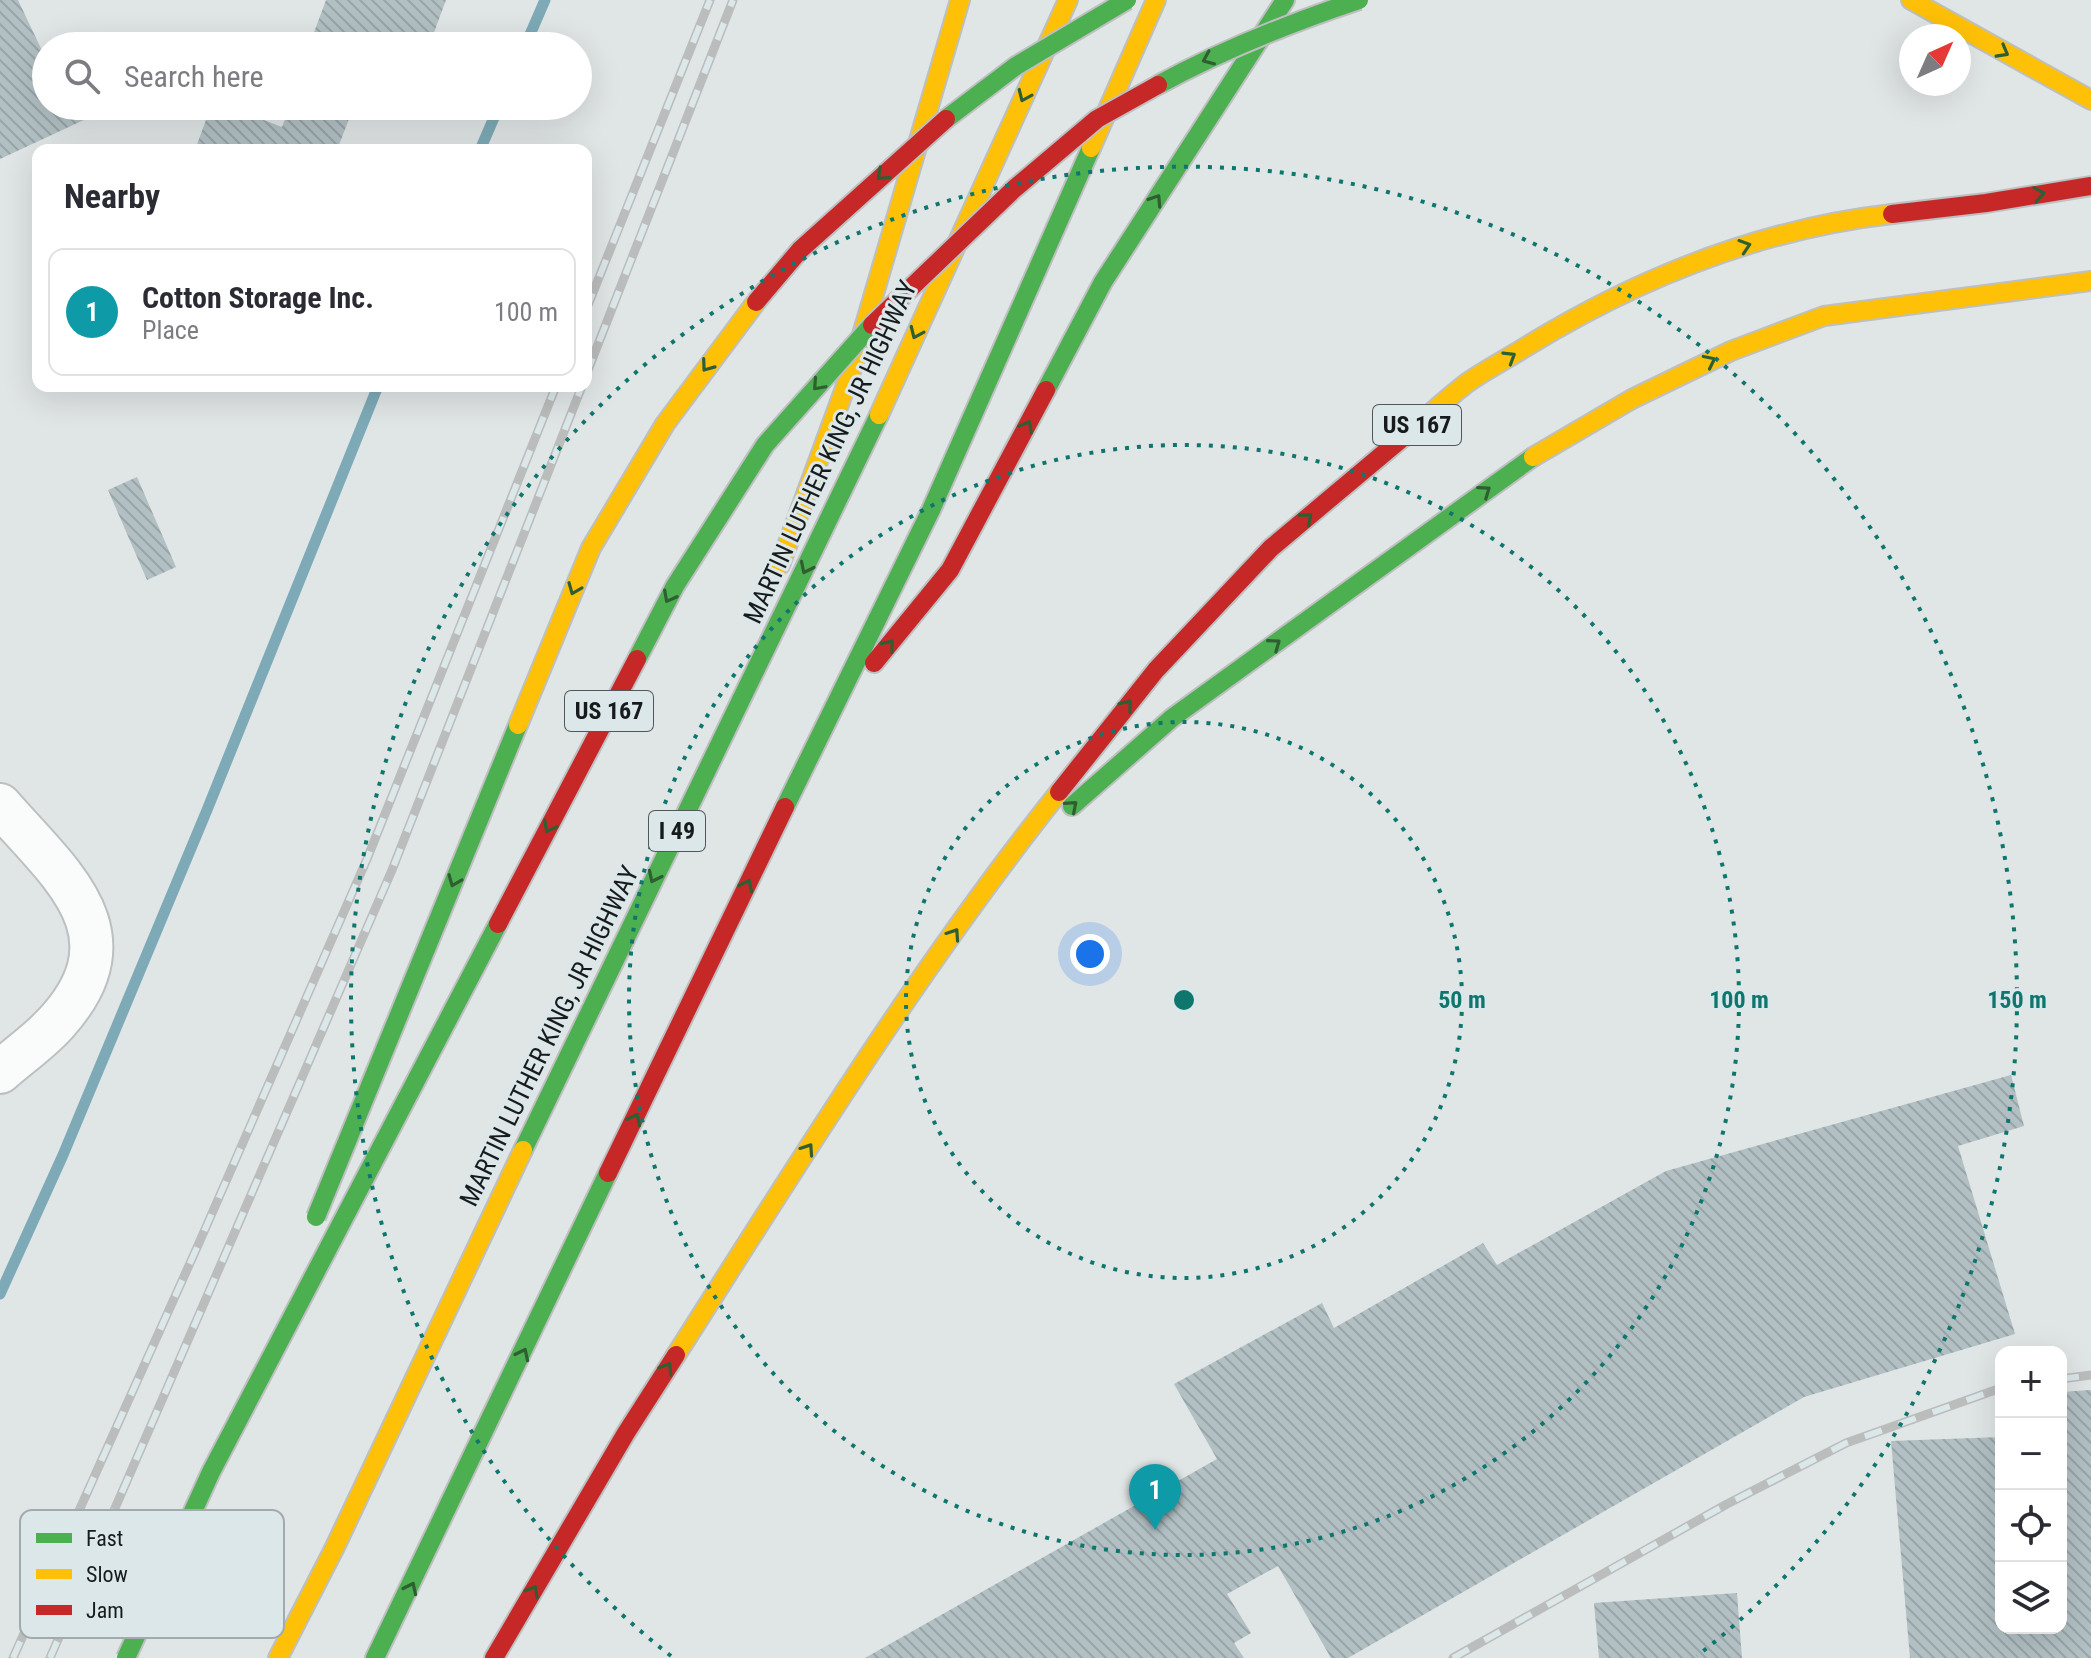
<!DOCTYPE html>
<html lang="en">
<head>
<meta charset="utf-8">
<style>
	body { margin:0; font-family:"Roboto Condensed",sans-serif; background:#f7f7f7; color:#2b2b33 }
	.controls { position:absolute; right:24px; bottom:24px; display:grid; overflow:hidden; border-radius:16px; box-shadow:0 8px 32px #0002 }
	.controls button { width:72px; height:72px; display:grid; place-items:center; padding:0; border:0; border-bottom:2px solid #e1e1e2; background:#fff; color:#2b2b33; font:40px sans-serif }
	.compass { position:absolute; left:1899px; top:24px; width:72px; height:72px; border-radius:50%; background:#fff; box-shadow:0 8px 32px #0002; rotate:45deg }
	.you { position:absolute; left:1090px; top:954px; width:28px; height:28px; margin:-20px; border:6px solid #fff; border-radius:50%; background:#1a73e8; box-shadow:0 0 0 12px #1a73e833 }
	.badge { display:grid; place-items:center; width:52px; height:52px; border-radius:50%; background:#111827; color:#fff; font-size:26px; font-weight:700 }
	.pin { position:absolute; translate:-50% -66px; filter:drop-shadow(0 2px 4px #0008) }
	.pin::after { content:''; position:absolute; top:42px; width:28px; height:24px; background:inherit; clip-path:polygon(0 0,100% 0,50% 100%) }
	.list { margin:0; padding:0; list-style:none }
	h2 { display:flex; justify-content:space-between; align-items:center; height:104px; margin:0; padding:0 32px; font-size:34px }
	h2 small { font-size:26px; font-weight:400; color:#7c7c81 }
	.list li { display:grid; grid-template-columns:52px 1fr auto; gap:24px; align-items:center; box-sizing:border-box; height:128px; margin:0 16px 16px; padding:0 16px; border:2px solid #e1e1e2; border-radius:16px }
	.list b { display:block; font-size:30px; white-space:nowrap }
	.list p { margin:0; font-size:26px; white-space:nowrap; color:#7c7c81 }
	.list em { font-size:26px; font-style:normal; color:#7c7c81 }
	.icon { flex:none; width:44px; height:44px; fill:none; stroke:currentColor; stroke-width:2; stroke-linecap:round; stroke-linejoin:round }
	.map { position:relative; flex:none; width:2091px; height:1658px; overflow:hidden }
	.search { position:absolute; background:#fff; box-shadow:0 8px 32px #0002; left:32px; top:32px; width:560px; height:88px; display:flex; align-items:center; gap:20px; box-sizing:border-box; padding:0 28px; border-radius:44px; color:#7c7c81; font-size:30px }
	.panel { position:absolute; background:#fff; box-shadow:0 8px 32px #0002; left:32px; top:144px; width:560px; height:248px; border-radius:16px }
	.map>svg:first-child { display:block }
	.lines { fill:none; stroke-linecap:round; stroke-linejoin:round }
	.stream { stroke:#7daab6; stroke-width:11 }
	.building { fill:url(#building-back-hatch) }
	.street-casing { stroke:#bcc0c1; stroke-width:46 }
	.fast-casing { stroke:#bdbfc0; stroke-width:22 }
	.slow-casing { stroke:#bdbfc0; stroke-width:22 }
	.jam-casing { stroke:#bdbfc0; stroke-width:22 }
	.street { stroke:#fafbfb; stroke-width:42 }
	.fast { stroke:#4caf50; stroke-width:18 }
	.slow { stroke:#ffc107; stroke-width:18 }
	.jam { stroke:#c62828; stroke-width:18 }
	.rail-casing { stroke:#bbbcbc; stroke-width:9 }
	.rail { stroke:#dce7ea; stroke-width:6; stroke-dasharray:18; stroke-linecap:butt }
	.fast-bridge-casing { stroke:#bdbfc0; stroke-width:22; stroke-linecap:butt }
	.slow-bridge-casing { stroke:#bdbfc0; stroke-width:22; stroke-linecap:butt }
	.jam-bridge-casing { stroke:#bdbfc0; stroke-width:22; stroke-linecap:butt }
	.fast-bridge { stroke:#4caf50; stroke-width:18 }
	.slow-bridge { stroke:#ffc107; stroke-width:18 }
	.jam-bridge { stroke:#c62828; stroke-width:18 }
	.oneway { stroke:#2f5e33 }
	.ring { fill:none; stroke:#0f766e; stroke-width:4; stroke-dasharray:4 8 }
	.labels { text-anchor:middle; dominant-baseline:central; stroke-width:6; stroke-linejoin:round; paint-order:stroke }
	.shield { fill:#dce7ea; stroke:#52585a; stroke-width:2 }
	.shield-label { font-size:24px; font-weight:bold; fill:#171b1c }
	.street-label { font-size:26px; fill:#171b1c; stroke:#dce7ea }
	.key { fill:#dce7ea; stroke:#a1aaac; stroke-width:2 }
	.key-label { font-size:22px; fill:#171b1c }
	.centre { fill:#0f766e; stroke:#dce7ea; stroke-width:4 }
	.ring-label { font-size:24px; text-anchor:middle; font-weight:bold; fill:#0f766e; stroke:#dce7ea; stroke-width:6; stroke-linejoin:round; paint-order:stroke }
</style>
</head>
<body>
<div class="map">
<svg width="2091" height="1658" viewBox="0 0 2091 1658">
	<defs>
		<pattern id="building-back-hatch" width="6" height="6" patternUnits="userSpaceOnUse" patternTransform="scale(2)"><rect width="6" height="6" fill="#b2c0c4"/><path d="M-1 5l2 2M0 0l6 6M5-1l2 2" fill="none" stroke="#98a4a8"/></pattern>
	</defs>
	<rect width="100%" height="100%" fill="#e0e5e6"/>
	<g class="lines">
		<g class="stream">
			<path d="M 525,46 L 545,0"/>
			<path d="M 480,150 L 499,106"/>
			<path d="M 0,1294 L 63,1155 L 207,810 L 378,386"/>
		</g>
	</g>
	<g class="building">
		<path d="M 0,0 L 18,0 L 46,59 L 46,106 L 114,106 L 0,159 Z"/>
		<path d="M 326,0 L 446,0 L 429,46 L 309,46 Z"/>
		<path d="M 211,106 L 227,106 L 282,127 L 290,106 L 354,106 L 337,150 L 195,150 Z"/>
		<path d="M 137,477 L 176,567 L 147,580 L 108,490 Z"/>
		<path d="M 2011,1075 L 2024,1126 L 1958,1146 L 2015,1334 L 1804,1397 L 1348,1658 L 1331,1658 L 1278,1566 L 1227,1594 L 1251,1633 L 1234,1643 L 1244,1658 L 865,1658 L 1217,1459 L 1174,1384 L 1322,1303 L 1334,1328 L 1483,1243 L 1497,1265 L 1666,1171 Z"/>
		<path d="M 2091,1390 L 2091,1658 L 1910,1658 L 1891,1441 L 2001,1437 L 2001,1628 L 2061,1628 L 2061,1392 Z"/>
		<path d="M 1737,1593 L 1742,1658 L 1599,1658 L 1594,1603 Z"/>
	</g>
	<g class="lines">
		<defs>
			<path id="street" d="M 0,805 C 60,874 138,933 56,1023 C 40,1041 18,1056 0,1072"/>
			<g id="fast">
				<path d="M 1046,390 L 1103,282 L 1285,0"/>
				<path d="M 1072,806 L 1172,718 L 1533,457"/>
				<path d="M 785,807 L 931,510 L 1091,148"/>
				<path d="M 523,1150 L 879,415"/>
				<path d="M 375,1658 L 608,1173"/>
			</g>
			<g id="slow">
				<path d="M 1911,0 L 2091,100"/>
				<path d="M 1091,148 L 1156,0"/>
				<path d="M 879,415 L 1068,0"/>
				<path d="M 1407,434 C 1427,417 1446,399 1467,383 C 1485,370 1505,360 1524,348 C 1636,279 1760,229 1892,214"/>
				<path d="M 1533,457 L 1632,399 L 1731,351 L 1824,316 L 2091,281"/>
				<path d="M 780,565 L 852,369 L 960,0"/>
				<path d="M 676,1355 C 798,1164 918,969 1059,792"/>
				<path d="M 278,1658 L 334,1549 L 523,1150"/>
			</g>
			<g id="jam">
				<path d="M 1892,214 L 1986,203 L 2091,186"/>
				<path d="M 874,663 L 950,570 L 1046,390"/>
				<path d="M 1059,792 L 1156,670 L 1271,548 L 1407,434"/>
				<path d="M 608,1173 L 785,807"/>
				<path d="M 494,1658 L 626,1433 L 676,1355"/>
			</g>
		</defs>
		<use href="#street" class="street-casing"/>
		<use href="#fast" class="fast-casing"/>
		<use href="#slow" class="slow-casing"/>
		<use href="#jam" class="jam-casing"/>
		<use href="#street" class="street"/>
		<use href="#fast" class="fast"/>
		<use href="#slow" class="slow"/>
		<use href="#jam" class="jam"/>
		<defs>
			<g id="rail">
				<path d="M 586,310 L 710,0"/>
				<path d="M 586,375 L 733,0"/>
				<path d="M 2061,1379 L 2091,1375"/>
				<path d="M 13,1658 L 199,1243 L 367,859 L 556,386"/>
				<path d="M 50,1658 L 392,870 L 582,386"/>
				<path d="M 1453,1658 L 1727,1504 L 1846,1443 L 2001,1388"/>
			</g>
		</defs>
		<use href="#rail" class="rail-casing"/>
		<use href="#rail" class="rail"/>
		<defs>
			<g id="fast-bridge">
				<path d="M 1158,85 C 1222,50 1290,23 1359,0"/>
				<path d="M 946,119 L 1016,66 L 1127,0"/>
				<path d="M 637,659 L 675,586 L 765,445 L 872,325"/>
				<path d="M 316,1217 L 518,725"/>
				<path d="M 126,1658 L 211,1472 L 498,924"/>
			</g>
			<path id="slow-bridge" d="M 518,725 L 591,548 L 665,424 L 756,302"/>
			<g id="jam-bridge">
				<path d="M 756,302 L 800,250 L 946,119"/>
				<path d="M 872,325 L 1014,189 L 1097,119 L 1158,85"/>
				<path d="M 498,924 L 637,659"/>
			</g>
		</defs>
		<use href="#fast-bridge" class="fast-bridge-casing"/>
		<use href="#slow-bridge" class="slow-bridge-casing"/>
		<use href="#jam-bridge" class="jam-bridge-casing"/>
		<use href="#fast-bridge" class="fast-bridge"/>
		<use href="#slow-bridge" class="slow-bridge"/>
		<use href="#jam-bridge" class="jam-bridge"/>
	</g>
	<defs><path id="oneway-chevron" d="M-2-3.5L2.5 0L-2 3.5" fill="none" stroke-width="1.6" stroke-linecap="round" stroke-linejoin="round" transform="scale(2)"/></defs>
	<g class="oneway">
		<use href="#oneway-chevron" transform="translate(2003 52) rotate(29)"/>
		<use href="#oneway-chevron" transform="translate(1208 59) rotate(157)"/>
		<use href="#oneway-chevron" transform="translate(1024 96) rotate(114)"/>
		<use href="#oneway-chevron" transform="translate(882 175) rotate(138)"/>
		<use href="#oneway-chevron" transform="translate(2039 194) rotate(-9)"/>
		<use href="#oneway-chevron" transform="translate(1156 200) rotate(-57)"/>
		<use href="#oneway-chevron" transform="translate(1745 246) rotate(-18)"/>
		<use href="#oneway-chevron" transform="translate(916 333) rotate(114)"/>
		<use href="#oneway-chevron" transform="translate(1510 357) rotate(-32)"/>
		<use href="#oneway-chevron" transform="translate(1710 361) rotate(-26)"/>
		<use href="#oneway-chevron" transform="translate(707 366) rotate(126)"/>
		<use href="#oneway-chevron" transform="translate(818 385) rotate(132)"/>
		<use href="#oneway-chevron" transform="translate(1027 426) rotate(-62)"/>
		<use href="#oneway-chevron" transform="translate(1485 491) rotate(-35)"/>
		<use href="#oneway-chevron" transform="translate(1307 518) rotate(-40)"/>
		<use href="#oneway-chevron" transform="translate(806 568) rotate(116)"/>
		<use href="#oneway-chevron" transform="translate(574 589) rotate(112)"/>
		<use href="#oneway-chevron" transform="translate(669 597) rotate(118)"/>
		<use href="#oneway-chevron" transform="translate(1275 644) rotate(-36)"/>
		<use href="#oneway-chevron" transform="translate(889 645) rotate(-51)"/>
		<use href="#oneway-chevron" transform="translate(1127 705) rotate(-51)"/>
		<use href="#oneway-chevron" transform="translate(1072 806) rotate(-41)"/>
		<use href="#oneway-chevron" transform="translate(549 827) rotate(118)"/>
		<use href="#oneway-chevron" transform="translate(654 877) rotate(116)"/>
		<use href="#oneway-chevron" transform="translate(454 881) rotate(112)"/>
		<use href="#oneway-chevron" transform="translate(747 885) rotate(-64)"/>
		<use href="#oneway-chevron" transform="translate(954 934) rotate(-56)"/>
		<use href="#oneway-chevron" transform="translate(635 1119) rotate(-64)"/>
		<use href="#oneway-chevron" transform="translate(808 1149) rotate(-56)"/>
		<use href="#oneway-chevron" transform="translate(523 1354) rotate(-64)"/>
		<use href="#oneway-chevron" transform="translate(667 1368) rotate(-58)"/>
		<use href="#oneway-chevron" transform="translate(411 1588) rotate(-64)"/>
		<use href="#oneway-chevron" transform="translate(533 1591) rotate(-60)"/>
	</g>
	<g class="ring">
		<circle cx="1184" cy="1000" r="278"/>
		<circle cx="1184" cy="1000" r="555"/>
		<path d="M671 1656A833 833 0 1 1 1697 1656"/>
	</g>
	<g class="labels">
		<g class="shield">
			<rect x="1373" y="405" width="88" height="40" rx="6"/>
			<rect x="565" y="691" width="88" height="40" rx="6"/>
			<rect x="649" y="811" width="56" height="40" rx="6"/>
		</g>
		<g class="shield-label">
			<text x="1417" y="425">US 167</text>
			<text x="609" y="711">US 167</text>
			<text x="677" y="831">I 49</text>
		</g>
		<g class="street-label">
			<text transform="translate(830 452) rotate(-65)">MARTIN LUTHER KING, JR HIGHWAY</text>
			<text transform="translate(549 1036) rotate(-64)">MARTIN LUTHER KING, JR HIGHWAY</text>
		</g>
	</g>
	<rect x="20" y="1510" width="264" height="128" rx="12" class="key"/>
	<rect x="36" y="1533" width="36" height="10" fill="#4caf50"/>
	<rect x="36" y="1569" width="36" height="10" fill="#ffc107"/>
	<rect x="36" y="1605" width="36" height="10" fill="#c62828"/>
	<g class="key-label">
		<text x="86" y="1546">Fast</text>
		<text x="86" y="1582">Slow</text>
		<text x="86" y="1618">Jam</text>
	</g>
	<circle cx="1184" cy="1000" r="12" class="centre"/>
	<g class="ring-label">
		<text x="1462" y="1008">50 m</text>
		<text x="1739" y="1008">100 m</text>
		<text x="2017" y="1008">150 m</text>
	</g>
</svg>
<div class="controls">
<button>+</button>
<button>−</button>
<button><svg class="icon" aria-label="locate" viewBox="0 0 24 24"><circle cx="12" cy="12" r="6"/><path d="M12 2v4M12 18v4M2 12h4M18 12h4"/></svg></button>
<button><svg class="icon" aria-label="layers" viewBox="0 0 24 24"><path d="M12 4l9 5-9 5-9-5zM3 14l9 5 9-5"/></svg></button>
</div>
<svg class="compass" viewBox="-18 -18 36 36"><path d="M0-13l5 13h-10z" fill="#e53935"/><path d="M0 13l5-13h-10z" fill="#7c7c81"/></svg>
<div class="you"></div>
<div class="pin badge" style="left:1155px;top:1530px;background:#0f9aa8">1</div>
<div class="search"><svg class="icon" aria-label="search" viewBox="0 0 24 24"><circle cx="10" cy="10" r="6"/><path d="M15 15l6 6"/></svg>Search here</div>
<section class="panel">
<h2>Nearby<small></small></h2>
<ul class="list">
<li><span class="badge" style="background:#0f9aa8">1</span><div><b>Cotton Storage Inc.</b><p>Place</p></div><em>100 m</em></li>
</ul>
</section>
</div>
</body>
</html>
